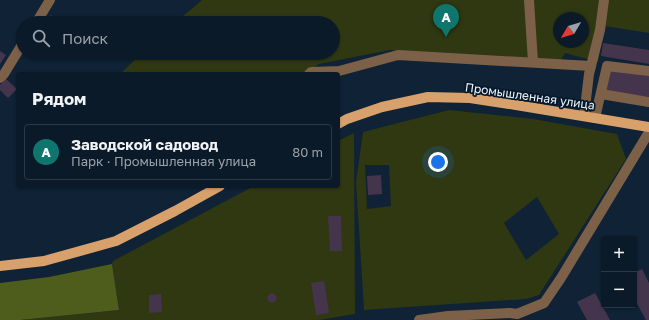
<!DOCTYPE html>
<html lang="ru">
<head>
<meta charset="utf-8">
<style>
	body { margin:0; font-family:"Golos Text",sans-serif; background:#192734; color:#f1f3f6 }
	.controls { position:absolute; right:12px; bottom:12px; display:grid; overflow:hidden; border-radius:4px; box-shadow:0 1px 3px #0004 }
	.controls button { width:36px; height:36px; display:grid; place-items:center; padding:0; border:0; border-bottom:1px solid #2b3845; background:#0b1a28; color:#f1f3f6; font:20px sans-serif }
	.compass { position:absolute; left:553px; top:12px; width:36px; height:36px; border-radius:50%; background:#0b1a28; box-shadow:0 1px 3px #0004; rotate:232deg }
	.you { position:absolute; left:438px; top:162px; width:14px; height:14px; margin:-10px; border:3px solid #fff; border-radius:50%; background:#1a73e8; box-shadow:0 0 0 6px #1a73e833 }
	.badge { display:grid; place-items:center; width:26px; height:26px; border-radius:50%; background:#0f766e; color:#fff; font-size:13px; font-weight:700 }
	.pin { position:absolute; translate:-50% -33px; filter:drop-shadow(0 1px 2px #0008) }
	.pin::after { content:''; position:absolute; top:21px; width:14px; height:12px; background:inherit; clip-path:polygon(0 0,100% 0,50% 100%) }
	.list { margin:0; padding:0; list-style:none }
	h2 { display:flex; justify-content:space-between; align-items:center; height:52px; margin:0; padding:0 16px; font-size:17px }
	h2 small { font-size:13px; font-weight:400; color:#9aa1a8 }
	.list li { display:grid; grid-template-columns:26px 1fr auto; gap:12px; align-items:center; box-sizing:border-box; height:56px; margin:0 8px 8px; padding:0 8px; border:1px solid #2b3845; border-radius:4px }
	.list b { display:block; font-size:15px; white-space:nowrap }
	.list p { margin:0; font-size:13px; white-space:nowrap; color:#9aa1a8 }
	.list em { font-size:13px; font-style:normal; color:#9aa1a8 }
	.icon { flex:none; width:22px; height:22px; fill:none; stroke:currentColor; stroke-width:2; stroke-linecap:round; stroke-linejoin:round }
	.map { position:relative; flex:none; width:649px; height:320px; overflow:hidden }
	.search { position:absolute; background:#0b1a28; box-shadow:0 1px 3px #0004; left:16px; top:16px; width:324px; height:44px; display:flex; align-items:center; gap:10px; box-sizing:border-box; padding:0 14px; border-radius:22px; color:#9aa1a8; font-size:15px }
	.panel { position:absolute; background:#0b1a28; box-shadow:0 1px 3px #0004; left:16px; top:72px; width:324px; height:116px; border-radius:4px }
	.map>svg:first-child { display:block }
	.green { fill:#2f3811; fill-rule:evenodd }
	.forest { fill:#4e5d1c }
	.building { fill:#45354c }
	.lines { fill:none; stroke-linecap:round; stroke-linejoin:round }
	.minor { stroke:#7c6148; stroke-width:10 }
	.major { stroke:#d8a16b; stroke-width:10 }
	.labels { text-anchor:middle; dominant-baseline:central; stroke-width:3.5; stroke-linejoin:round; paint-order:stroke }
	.street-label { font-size:12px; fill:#eef6fe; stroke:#06192b }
</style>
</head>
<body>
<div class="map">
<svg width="649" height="320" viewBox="0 0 649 320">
	<rect width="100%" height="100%" fill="#0f2236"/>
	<g class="green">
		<path d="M 202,0 L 649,0 L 649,33 L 604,26 L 598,62 L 565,53 L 558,65 L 390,50 L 319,64 L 303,74 L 120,74 L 142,53 L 333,53 L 333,23 L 175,23 ZM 559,18 L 583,18 L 583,42 L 559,42 Z"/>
		<path d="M 449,110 L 533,119 L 617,134 L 626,159 L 539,295 L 526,299 L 364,310 L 356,182 L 363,132 ZM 365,165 L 389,165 L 391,206 L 367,209 ZM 537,197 L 559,234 L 526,260 L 504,223 Z"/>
		<path d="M 354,133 L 355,314 L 319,320 L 20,320 L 119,310 L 112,264 L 113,261 L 254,186 L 338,186 L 338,141 Z"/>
	</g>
	<path class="forest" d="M 112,264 L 119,310 L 20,320 L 0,320 L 0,283 L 49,277 Z"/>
	<g class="building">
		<path d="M 51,15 L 62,23 L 45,23 Z"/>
		<path d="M 603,43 L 649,50 L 649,64 L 601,56 Z"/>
		<path d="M 0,51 L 6,55 L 0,64 Z"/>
		<path d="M 609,69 L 649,76 L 649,97 L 606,91 Z"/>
		<path d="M 6,79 L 17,89 L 8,98 L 0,90 L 0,85 Z"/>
		<path d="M 381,175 L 382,194 L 368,195 L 367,176 Z"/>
		<path d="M 328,216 L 341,216 L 342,251 L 330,251 Z"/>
		<path d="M 642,269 L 649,283 L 649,320 L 646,320 L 634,298 L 634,273 Z"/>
		<path d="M 324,281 L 329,313 L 316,315 L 311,283 Z"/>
		<path d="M 595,293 L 610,320 L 587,320 L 577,302 Z"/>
		<circle cx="272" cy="298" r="4.5"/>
		<path d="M 161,294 L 162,312 L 149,313 L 149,295 Z"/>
	</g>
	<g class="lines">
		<g class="minor">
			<path d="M 529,0 L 533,62"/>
			<path d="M 36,23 L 50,0"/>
			<path d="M 309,74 L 311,72 L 339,71 L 398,55 L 591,66"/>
			<path d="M 0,78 L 4,74 L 23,43"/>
			<path d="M 601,94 L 649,102"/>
			<path d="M 584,116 L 589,74 L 600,30 L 604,0"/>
			<path d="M 595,118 L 607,66 L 649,71"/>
			<path d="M 419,320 L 448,316 L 510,313 L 517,314 L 544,303 L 561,278 L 649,132"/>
		</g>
		<g class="major">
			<path d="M 338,124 L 347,119 L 382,107 L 428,97 L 470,98 L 516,105 L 649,127"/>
			<path d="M 0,266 L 44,261 L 116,241 L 175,211 L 220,186"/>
		</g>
	</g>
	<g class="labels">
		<g class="street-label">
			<text transform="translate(530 96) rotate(8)">Промышленная улица</text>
		</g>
	</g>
</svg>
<div class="controls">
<button>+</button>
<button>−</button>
</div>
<svg class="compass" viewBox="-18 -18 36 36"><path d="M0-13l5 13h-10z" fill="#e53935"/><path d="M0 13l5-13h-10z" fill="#9aa1a8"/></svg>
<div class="you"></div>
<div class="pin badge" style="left:446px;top:37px">A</div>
<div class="search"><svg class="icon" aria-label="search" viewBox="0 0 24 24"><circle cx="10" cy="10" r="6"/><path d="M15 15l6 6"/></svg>Поиск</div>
<section class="panel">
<h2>Рядом<small></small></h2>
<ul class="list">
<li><span class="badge">A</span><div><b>Заводской садовод</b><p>Парк · Промышленная улица</p></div><em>80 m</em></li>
</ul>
</section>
</div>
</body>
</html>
